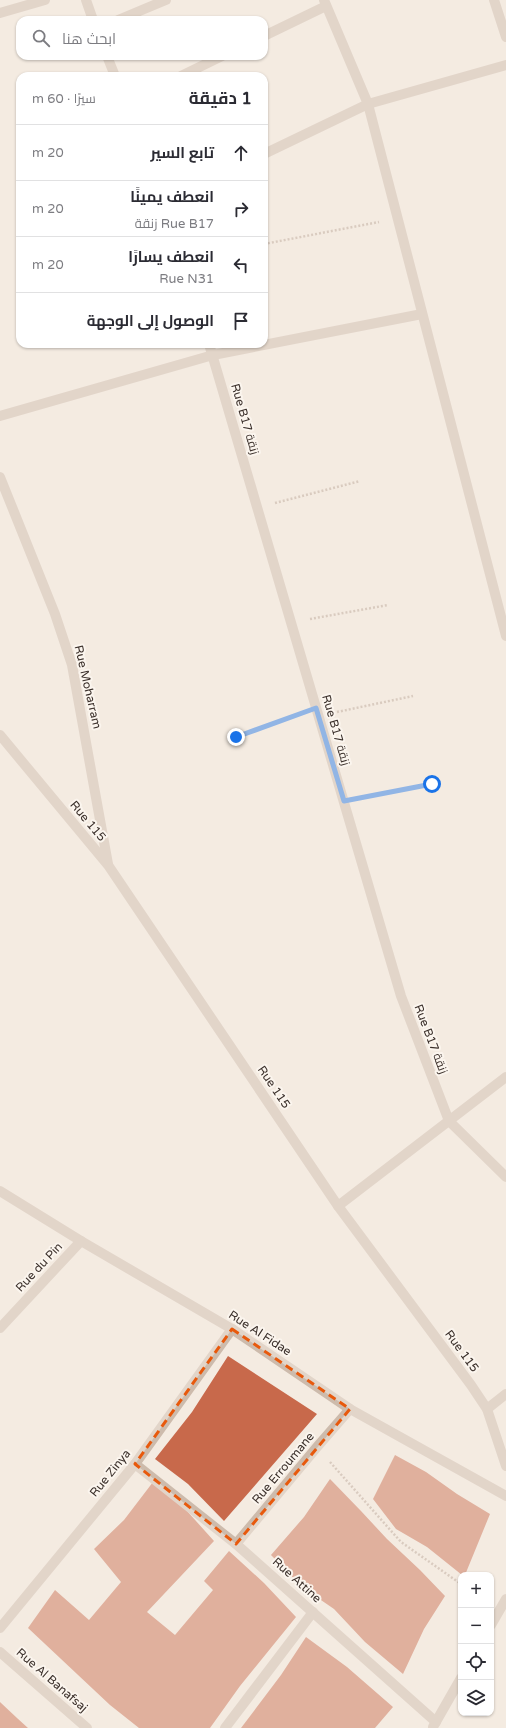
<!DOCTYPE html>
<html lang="ar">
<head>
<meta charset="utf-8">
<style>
	body { margin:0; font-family:"Varela Round",Cairo,sans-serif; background:#f7f7f7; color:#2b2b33; direction:rtl }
	.controls { position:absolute; right:12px; bottom:12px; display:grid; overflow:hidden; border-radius:8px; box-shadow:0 1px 3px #0004 }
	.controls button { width:36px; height:36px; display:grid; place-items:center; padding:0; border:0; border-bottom:1px solid #e1e1e2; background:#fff; color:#2b2b33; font:20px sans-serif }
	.stop { position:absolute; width:12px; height:12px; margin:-9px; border:3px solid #1a73e8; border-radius:50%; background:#fff }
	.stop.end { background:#1a73e8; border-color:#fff; box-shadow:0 1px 4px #0008 }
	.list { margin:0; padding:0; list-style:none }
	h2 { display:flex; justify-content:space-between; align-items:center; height:52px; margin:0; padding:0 16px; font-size:17px }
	h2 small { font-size:13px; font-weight:400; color:#7c7c81 }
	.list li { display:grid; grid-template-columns:26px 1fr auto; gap:12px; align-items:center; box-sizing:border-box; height:56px; padding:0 16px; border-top:1px solid #e1e1e2 }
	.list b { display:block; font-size:15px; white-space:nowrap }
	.list p { margin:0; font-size:13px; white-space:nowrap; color:#7c7c81 }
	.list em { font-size:13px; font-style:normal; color:#7c7c81 }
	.icon { flex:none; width:22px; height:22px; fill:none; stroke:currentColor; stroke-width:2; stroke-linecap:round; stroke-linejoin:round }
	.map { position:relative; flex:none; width:506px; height:1728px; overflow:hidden; direction:ltr }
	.search { position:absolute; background:#fff; box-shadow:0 1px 3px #0004; left:16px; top:16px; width:252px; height:44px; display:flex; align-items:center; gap:10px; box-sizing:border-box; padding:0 14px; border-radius:12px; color:#7c7c81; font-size:15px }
	.panel { position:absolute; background:#fff; box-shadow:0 1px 3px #0004; left:16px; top:72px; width:252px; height:276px; border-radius:12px; direction:rtl }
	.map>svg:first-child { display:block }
	.building { fill:#c8694b }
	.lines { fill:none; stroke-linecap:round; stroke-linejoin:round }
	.path { stroke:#b9a596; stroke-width:2.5; stroke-dasharray:2 2; stroke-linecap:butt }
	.minor { stroke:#cdbbac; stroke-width:10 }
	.route { stroke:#1a73e8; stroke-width:5 }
	.marked { fill:none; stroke:#e8590c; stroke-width:3; stroke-dasharray:8 5; stroke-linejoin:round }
	.labels { text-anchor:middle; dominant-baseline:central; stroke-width:4; stroke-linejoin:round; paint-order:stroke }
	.street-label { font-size:12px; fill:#3b302b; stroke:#fbf5ee }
</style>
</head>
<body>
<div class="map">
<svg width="506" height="1728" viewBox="0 0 506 1728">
	<rect width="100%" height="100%" fill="#f4ebe1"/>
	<g class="building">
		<path d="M 228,1356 L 317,1414 L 224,1521 L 188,1484 L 155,1459 L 192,1412 Z"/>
		<path d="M 395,1455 L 426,1472 L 457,1494 L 490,1514 L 465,1575 L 462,1575 L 427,1547 L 396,1529 L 373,1499 Z"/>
		<path d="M 330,1479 L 361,1511 L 387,1539 L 420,1570 L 445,1596 L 424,1629 L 403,1674 L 365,1642 L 334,1609 L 302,1587 L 271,1555 L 304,1517 Z"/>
		<path d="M 153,1482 L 187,1511 L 214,1541 L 147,1612 L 175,1635 L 213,1590 L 204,1581 L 229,1551 L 264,1583 L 296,1617 L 240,1686 L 210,1728 L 139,1728 L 110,1705 L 28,1628 L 55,1590 L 89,1620 L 121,1582 L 94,1549 L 124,1520 Z"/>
		<path d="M 306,1637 L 347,1667 L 393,1707 L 375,1728 L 241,1728 L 281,1675 Z"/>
		<path d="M 0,1702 L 17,1718 L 28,1728 L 0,1728 Z"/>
	</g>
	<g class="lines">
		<g class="path">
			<path d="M 264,244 L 379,222"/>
			<path d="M 275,503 L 360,481"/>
			<path d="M 310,619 L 388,605"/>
			<path d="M 337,712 L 413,696"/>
			<path d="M 236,737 L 298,714"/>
			<path d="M 364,797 L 432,784"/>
			<path d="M 330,1462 L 401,1542 L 461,1584"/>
		</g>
		<g class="minor">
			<path d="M 86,0 L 93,20"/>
			<path d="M 324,0 L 368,104 L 506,636"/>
			<path d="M 494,0 L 506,37"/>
			<path d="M 0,13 L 45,0"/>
			<path d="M 118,20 L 166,0"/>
			<path d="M 264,36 L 326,6"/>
			<path d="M 107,56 L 115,76"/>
			<path d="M 181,76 L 222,56"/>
			<path d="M 264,154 L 368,104 L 506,65"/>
			<path d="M 209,344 L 401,996 L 449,1121 L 506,1177"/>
			<path d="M 0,416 L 213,355 L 422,314"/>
			<path d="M 0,477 L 55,614 L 72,665 L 108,864"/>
			<path d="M 0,735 L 108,865 L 338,1206 L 471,1385 L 487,1409 L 506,1466"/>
			<path d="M 0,1191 L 81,1241 L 232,1329 L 350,1409 L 506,1496"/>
			<path d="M 338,1206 L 506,1077"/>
			<path d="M 0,1328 L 81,1241"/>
			<path d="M 487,1409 L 506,1394"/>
			<path d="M 135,1464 L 236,1544 L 436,1722"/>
			<path d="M 236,1544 L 317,1447 L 350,1409"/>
			<path d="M 491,1625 L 506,1599"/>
			<path d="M 0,1628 L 135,1464 L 232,1329"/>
			<path d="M 0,1652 L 87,1728"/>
			<path d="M 433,1727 L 461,1678"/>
			<path d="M 225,1728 L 313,1612"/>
		</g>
	</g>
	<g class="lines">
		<path class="route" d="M 236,737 L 316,708 L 344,801 L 432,784"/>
	</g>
	<path d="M0 0H506V1728H0ZM 232,1329 L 350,1409 L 236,1544 L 135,1464 Z" fill="#f4ebe1" fill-opacity=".55" fill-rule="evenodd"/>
	<path class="marked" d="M 232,1329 L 350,1409 L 236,1544 L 135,1464 Z"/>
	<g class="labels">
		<g class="street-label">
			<text transform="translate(245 419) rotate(74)">Rue B17 زنقة</text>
			<text transform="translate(88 687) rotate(77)">Rue Moharram</text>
			<text transform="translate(336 730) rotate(74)">Rue B17 زنقة</text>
			<text transform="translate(88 821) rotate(50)">Rue 115</text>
			<text transform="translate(431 1039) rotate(69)">Rue B17 زنقة</text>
			<text transform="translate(274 1087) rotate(56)">Rue 115</text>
			<text transform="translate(39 1267) rotate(-47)">Rue du Pin</text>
			<text transform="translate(260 1333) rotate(33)">Rue Al Fidae</text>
			<text transform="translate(462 1351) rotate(54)">Rue 115</text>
			<text transform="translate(283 1468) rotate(-50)">Rue Erroumane</text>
			<text transform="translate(110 1473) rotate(-51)">Rue Zinya</text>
			<text transform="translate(297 1580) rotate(42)">Rue Attine</text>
			<text transform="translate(52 1680) rotate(41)">Rue Al Banafsaj</text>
		</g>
	</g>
</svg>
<div class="controls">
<button>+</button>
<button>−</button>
<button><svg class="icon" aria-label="locate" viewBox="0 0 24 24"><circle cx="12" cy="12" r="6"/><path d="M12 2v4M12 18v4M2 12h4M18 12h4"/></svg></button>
<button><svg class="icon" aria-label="layers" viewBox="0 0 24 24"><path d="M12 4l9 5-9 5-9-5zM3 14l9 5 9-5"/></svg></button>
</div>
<div class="stop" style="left:432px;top:784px"></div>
<div class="stop end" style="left:236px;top:737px"></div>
<div class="search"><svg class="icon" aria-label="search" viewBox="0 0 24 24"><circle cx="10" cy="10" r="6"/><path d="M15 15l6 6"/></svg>ابحث هنا</div>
<section class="panel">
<h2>1 دقيقة<small>سيرًا · 60 m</small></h2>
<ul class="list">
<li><svg class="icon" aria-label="ahead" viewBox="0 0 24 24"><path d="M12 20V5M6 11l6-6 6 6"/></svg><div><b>تابع السير</b></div><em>20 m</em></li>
<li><svg class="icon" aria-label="right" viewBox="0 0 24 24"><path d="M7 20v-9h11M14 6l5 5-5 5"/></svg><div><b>انعطف يمينًا</b><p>Rue B17 زنقة</p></div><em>20 m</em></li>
<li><svg class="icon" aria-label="left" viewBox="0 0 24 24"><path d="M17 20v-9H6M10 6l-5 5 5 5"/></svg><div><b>انعطف يسارًا</b><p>Rue N31</p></div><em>20 m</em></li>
<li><svg class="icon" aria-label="arrive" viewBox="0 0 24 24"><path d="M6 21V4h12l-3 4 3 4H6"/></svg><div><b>الوصول إلى الوجهة</b></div></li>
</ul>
</section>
</div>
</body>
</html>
